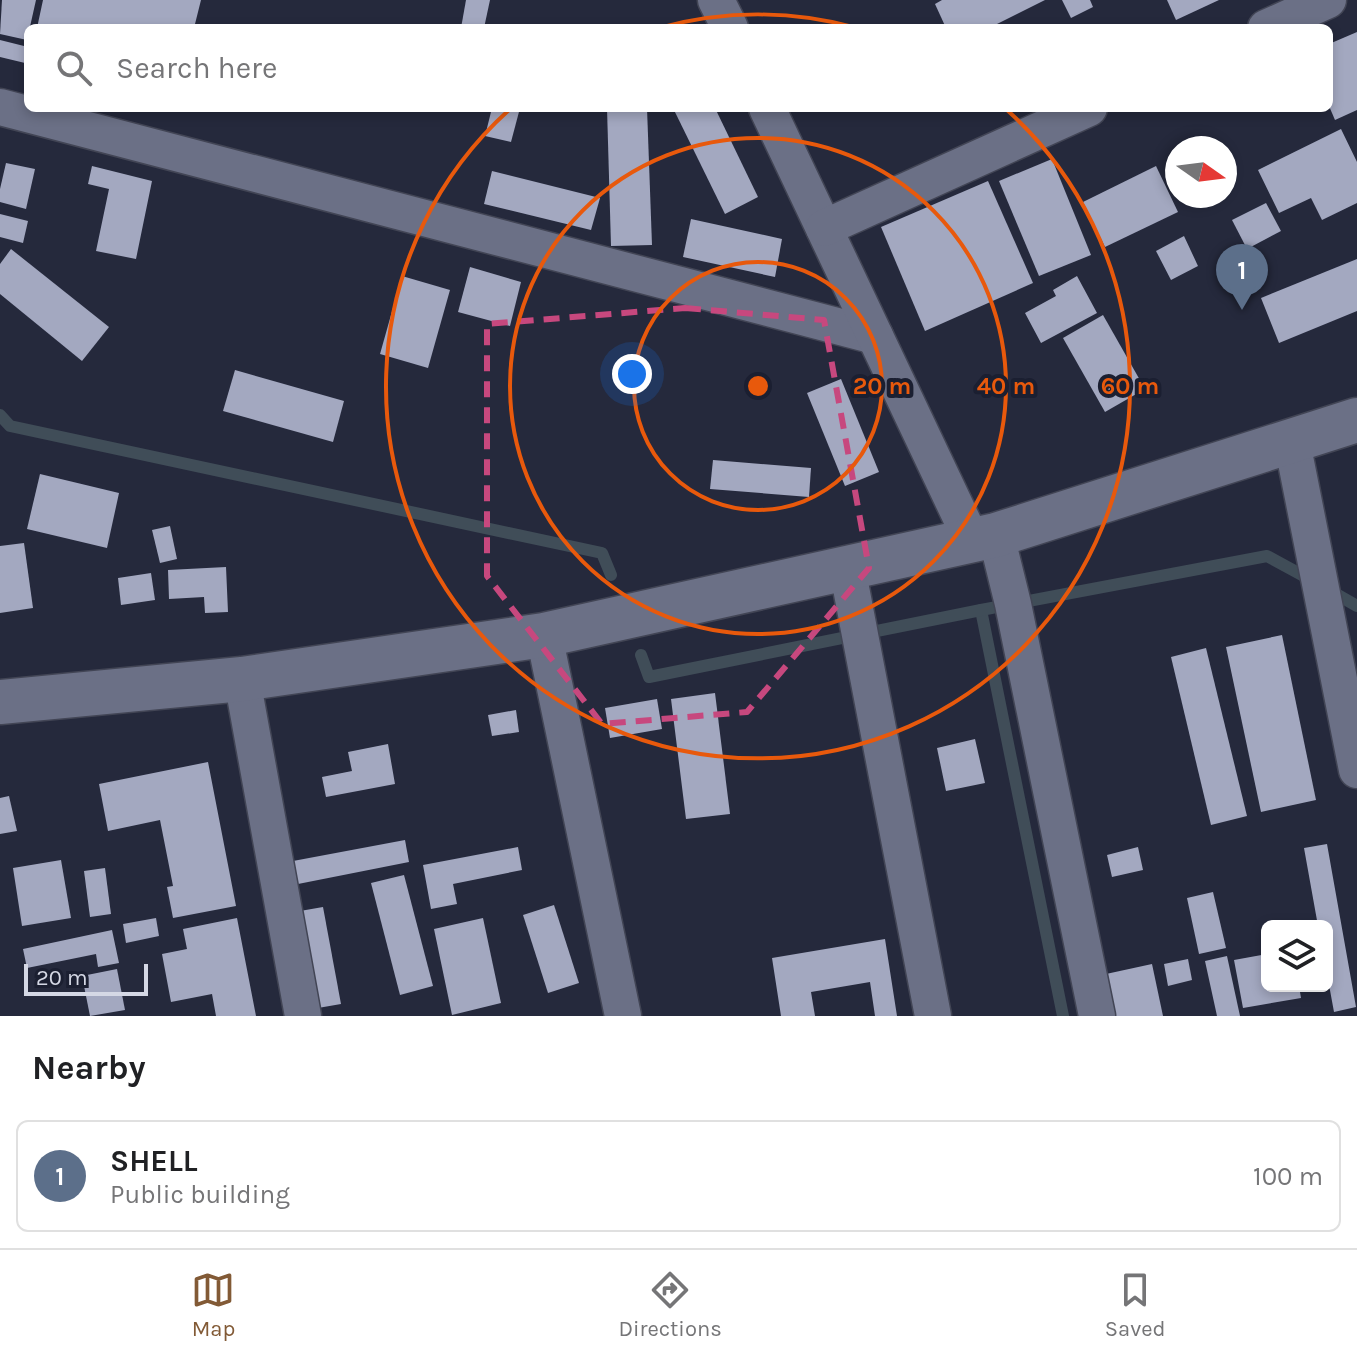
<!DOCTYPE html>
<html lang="en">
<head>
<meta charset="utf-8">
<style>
	body { margin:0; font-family:Karla,sans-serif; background:#f6f6f6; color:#202124 }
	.controls { position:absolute; right:24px; bottom:24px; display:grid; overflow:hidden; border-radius:12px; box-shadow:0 4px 12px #0003 }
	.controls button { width:72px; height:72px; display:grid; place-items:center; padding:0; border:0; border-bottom:2px solid #e0e0e0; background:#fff; color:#202124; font:40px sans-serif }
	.compass { position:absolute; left:1165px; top:136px; width:72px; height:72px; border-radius:50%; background:#fff; box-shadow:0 4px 12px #0003; rotate:104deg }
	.scale { position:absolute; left:24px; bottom:20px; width:124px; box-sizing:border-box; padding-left:8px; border:4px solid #d5d8e5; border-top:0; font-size:22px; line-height:28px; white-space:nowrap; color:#d5d8e5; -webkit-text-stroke:6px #1b1f31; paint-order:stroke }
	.you { position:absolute; left:632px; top:374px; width:28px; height:28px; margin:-20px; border:6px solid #fff; border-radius:50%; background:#1a73e8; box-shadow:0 0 0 12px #1a73e833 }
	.badge { display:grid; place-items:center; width:52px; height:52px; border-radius:50%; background:#825a36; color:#fff; font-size:26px; font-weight:700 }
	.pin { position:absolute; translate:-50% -66px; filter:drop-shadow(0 2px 4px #0008) }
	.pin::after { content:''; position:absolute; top:42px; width:28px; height:24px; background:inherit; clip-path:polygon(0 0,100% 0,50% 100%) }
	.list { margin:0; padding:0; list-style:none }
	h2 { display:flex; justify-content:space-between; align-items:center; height:104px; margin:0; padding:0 32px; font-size:34px }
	h2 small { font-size:26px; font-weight:400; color:#757577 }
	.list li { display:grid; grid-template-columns:52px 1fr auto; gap:24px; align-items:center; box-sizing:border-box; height:112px; margin:0 16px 16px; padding:0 16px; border:2px solid #e0e0e0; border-radius:12px }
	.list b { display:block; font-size:30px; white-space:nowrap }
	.list p { margin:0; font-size:26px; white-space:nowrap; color:#757577 }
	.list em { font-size:26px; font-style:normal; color:#757577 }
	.icon { flex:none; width:44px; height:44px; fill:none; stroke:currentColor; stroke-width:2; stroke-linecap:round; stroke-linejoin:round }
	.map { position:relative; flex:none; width:1357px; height:1016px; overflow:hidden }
	.search { position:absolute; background:#fff; box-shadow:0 4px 12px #0003; left:24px; right:24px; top:24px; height:88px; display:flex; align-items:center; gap:20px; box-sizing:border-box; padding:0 28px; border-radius:12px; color:#757577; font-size:30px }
	.sheet { height:232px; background:#fff }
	nav { display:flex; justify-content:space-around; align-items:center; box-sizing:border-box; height:112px; border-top:2px solid #e0e0e0; background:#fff; font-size:22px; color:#757577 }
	nav a { display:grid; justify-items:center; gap:4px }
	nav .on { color:#825a36 }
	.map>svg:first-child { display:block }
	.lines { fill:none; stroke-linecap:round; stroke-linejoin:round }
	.stream { stroke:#404d58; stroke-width:12 }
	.building { fill:#a3a8c0 }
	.minor-casing { stroke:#424555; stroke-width:39 }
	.secondary-casing { stroke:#424555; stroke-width:47 }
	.minor { stroke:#6b7086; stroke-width:36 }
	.secondary { stroke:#6b7086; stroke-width:44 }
	.marked { fill:none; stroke:#c7487e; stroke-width:6; stroke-dasharray:16 10; stroke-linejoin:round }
	.ring { fill:none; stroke:#e8590c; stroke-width:4 }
	.centre { fill:#e8590c; stroke:#1b1f31; stroke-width:4 }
	.ring-label { font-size:24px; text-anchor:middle; font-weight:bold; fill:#e8590c; stroke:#1b1f31; stroke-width:8; stroke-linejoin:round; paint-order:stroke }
</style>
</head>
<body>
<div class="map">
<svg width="1357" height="1016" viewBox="0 0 1357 1016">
	<rect width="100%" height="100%" fill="#25293c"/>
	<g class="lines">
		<g class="stream">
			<path d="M 0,415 L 10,426 L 602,553 L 611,575"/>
			<path d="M 1329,590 L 1357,606"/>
			<path d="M 981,610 L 1063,1016"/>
			<path d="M 641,655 L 649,677 L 981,610 L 1267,556 L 1313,581"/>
		</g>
	</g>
	<g class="building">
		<path d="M 2,0 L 36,0 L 27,40 L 0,34 Z"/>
		<path d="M 43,0 L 201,0 L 194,28 L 37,28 Z"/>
		<path d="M 466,0 L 490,0 L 484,28 L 461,28 Z"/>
		<path d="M 942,0 L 1045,0 L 989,28 L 946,28 L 935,4 Z"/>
		<path d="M 1062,0 L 1090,0 L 1093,7 L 1071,18 Z"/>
		<path d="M 1167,0 L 1219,0 L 1176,20 Z"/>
		<path d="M 1357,32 L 1357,110 L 1335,120 L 1329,106 L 1329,44 Z"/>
		<path d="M 0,40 L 28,47 L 25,63 L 0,57 Z"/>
		<path d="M 492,108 L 520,108 L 511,142 L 485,136 Z"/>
		<path d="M 607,108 L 647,108 L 652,245 L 611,246 Z"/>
		<path d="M 673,108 L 715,108 L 758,197 L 725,214 Z"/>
		<path d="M 1341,129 L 1357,162 L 1357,203 L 1322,220 L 1311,198 L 1279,213 L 1258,170 Z"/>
		<path d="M 1052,159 L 1091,255 L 1039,276 L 999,181 Z"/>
		<path d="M 6,163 L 35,169 L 26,209 L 0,202 L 0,189 Z"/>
		<path d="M 92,166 L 152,181 L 136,259 L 96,251 L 109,189 L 88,184 Z"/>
		<path d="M 1156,166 L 1178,212 L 1105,247 L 1083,202 Z"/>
		<path d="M 492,171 L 600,198 L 591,230 L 484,204 Z"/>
		<path d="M 988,181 L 1033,283 L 925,331 L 881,227 Z"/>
		<path d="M 1266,203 L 1281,231 L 1247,249 L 1232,220 Z"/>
		<path d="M 0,214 L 28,221 L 23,243 L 0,237 Z"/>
		<path d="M 691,219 L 782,239 L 775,277 L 683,257 Z"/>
		<path d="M 1184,236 L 1198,266 L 1171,280 L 1156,251 Z"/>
		<path d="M 11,249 L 109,327 L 82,361 L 0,294 L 0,264 Z"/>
		<path d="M 1357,259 L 1357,311 L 1279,343 L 1261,298 Z"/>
		<path d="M 470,267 L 521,282 L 510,326 L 458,312 Z"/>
		<path d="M 402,276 L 450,290 L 428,368 L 380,354 Z"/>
		<path d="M 1077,276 L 1097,313 L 1041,343 L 1025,313 L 1056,296 L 1053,290 Z"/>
		<path d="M 1103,315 L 1145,389 L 1105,412 L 1063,338 Z"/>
		<path d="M 235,370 L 344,401 L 333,442 L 223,411 Z"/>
		<path d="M 841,379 L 879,472 L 845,486 L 807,393 Z"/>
		<path d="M 713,460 L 811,468 L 809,497 L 710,489 Z"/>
		<path d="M 40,474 L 119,493 L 107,548 L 27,529 Z"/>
		<path d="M 170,526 L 177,559 L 160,563 L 152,530 Z"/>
		<path d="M 24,543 L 33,608 L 0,613 L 0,546 Z"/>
		<path d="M 226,567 L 228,612 L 205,613 L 204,597 L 169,599 L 168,570 Z"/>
		<path d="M 151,573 L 155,600 L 121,605 L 118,578 Z"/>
		<path d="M 1282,635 L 1316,800 L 1261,812 L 1226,647 Z"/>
		<path d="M 1206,648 L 1247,816 L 1211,825 L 1171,657 Z"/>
		<path d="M 715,693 L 730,814 L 686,819 L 671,699 Z"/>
		<path d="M 657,699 L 662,729 L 610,738 L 605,708 Z"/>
		<path d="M 516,710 L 519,732 L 492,736 L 488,715 Z"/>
		<path d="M 975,739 L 985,783 L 946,791 L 937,748 Z"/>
		<path d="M 388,744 L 395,784 L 326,797 L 322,777 L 352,771 L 348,752 Z"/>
		<path d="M 208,762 L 236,906 L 173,918 L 167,887 L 173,886 L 160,820 L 108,831 L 99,784 Z"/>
		<path d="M 9,796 L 17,831 L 0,834 L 0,798 Z"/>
		<path d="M 405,840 L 409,862 L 298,884 L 293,861 Z"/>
		<path d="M 1327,844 L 1356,1007 L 1334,1012 L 1327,974 L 1327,926 L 1318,926 L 1304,848 Z"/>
		<path d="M 518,847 L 522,870 L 453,884 L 457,904 L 431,909 L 423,865 Z"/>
		<path d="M 1138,847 L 1143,870 L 1112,877 L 1107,855 Z"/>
		<path d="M 61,860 L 71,918 L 22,926 L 13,868 Z"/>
		<path d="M 105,868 L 111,914 L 90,917 L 84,871 Z"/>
		<path d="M 404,875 L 433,986 L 400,995 L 371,883 Z"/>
		<path d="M 1213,892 L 1226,948 L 1199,954 L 1187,898 Z"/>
		<path d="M 554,905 L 579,983 L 548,993 L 523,915 Z"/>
		<path d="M 323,907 L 341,1004 L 318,1008 L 300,911 Z"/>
		<path d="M 156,918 L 159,936 L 126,943 L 123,924 Z"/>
		<path d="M 237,918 L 256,1016 L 216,1016 L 212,994 L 171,1002 L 162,954 L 187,949 L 183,929 Z"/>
		<path d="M 483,918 L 501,1003 L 452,1015 L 434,929 Z"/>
		<path d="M 112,930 L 119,963 L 98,967 L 96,954 L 27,968 L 23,949 Z"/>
		<path d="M 885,939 L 897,1016 L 875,1016 L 870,982 L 811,992 L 815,1016 L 781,1016 L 772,958 Z"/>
		<path d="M 1267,954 L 1267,986 L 1299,986 L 1301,998 L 1243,1008 L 1234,960 Z"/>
		<path d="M 1227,956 L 1240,1016 L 1217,1016 L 1205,961 Z"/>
		<path d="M 1188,959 L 1192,980 L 1168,986 L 1164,964 Z"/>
		<path d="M 1152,964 L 1163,1016 L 1115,1016 L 1106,974 Z"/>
		<path d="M 117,969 L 125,1010 L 90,1016 L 82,976 Z"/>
	</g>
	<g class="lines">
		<defs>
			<g id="minor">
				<path d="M 716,0 L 730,28"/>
				<path d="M 1266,28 L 1328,0"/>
				<path d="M 0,107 L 875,336"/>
				<path d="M 767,108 L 972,541"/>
				<path d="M 824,228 L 1089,108"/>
				<path d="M 1292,442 L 1357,770"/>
				<path d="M 996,535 L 1013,604 L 1097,1016"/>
				<path d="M 847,567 L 933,1016"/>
				<path d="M 544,635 L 623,1016"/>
				<path d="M 242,679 L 303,1016"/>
			</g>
			<path id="secondary" d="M 0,702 L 242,679 L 544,635 L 996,535 L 1357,420"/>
		</defs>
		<use href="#minor" class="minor-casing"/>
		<use href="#secondary" class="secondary-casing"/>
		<use href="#minor" class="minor"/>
		<use href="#secondary" class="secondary"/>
	</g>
	<path class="marked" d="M 685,308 L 824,320 L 869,568 L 747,712 L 602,724 L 487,576 L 487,324 Z"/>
	<g class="ring">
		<circle cx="758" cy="386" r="124"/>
		<circle cx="758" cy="386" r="248"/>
		<path d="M659 28A372 372 0 0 1 857 28M1007 110A372 372 0 1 1 509 110"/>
	</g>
	<circle cx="758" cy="386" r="12" class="centre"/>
	<g class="ring-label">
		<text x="882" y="394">20 m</text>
		<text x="1006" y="394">40 m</text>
		<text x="1130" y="394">60 m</text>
	</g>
</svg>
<div class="controls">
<button><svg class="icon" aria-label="layers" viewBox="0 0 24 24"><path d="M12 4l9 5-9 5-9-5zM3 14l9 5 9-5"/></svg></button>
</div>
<svg class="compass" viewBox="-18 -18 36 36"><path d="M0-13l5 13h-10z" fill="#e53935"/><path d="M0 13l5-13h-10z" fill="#757577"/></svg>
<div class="scale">20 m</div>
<div class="you"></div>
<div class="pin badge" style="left:1242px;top:310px;background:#5c6f8a">1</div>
<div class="search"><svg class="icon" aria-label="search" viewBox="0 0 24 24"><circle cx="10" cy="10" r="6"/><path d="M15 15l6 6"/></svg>Search here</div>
</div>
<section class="sheet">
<h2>Nearby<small></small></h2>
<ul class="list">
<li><span class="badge" style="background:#5c6f8a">1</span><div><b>SHELL</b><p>Public building</p></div><em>100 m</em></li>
</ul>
</section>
<nav>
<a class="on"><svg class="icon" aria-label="map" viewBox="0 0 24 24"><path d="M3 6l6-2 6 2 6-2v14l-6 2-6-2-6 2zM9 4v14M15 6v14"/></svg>Map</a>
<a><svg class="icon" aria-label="directions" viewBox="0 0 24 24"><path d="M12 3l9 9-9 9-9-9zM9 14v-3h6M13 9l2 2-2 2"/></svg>Directions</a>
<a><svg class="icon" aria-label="saved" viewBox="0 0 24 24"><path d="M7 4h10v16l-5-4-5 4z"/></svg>Saved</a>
</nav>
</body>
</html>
